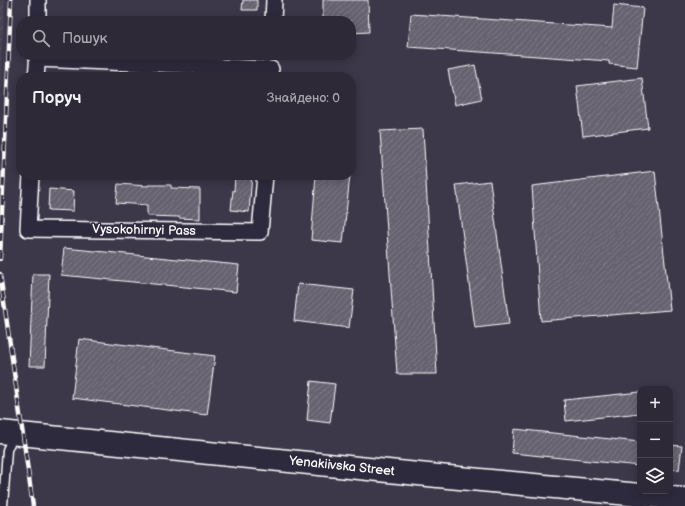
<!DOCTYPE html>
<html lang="uk">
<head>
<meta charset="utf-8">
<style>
	body { margin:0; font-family:"Balsamiq Sans",sans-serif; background:#393542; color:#f1f3f6 }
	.controls { position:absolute; right:12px; bottom:12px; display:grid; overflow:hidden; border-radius:8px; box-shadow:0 2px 10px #0003 }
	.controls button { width:36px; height:36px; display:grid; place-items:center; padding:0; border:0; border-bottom:1px solid #484552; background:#2d2937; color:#f1f3f6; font:20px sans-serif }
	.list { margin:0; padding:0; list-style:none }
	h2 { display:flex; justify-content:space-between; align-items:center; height:52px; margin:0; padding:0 16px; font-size:17px }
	h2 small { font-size:13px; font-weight:400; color:#a7a6ad }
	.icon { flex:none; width:22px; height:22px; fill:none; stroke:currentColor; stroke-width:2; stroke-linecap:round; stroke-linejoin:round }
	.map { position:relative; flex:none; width:685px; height:506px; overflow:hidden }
	.search { position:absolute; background:#2d2937; box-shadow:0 2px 10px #0003; left:16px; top:16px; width:340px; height:44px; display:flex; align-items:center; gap:10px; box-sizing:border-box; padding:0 14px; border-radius:16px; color:#a7a6ad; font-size:15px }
	.panel { position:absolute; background:#2d2937; box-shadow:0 2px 10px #0003; left:16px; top:72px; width:340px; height:108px; border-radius:16px }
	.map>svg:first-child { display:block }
	.industrial { fill:url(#industrial-furrows) }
	.building { fill:url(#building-hatch); stroke:#fff }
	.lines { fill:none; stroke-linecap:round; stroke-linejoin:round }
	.lane-casing { stroke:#fff; stroke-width:11 }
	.street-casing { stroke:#fff; stroke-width:18 }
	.secondary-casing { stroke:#fff; stroke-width:25 }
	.lane { stroke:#2f2a3d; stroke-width:8 }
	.street { stroke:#2f2a3d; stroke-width:15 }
	.secondary { stroke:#2f2a3d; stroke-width:22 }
	.rail-casing { stroke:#fff; stroke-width:4.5 }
	.rail { stroke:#2f2a3d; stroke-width:3; stroke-dasharray:9; stroke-linecap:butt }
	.labels { text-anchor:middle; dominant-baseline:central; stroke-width:3; stroke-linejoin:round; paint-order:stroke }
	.street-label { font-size:13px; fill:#fff; stroke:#2f2a3d }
</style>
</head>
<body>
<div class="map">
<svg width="685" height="506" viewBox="0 0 685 506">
	<defs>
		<pattern id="industrial-furrows" width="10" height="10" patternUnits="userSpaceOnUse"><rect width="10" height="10" fill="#494455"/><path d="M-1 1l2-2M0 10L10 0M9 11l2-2" fill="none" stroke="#64606e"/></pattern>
		<pattern id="building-hatch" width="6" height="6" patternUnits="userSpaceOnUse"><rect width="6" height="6" fill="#666270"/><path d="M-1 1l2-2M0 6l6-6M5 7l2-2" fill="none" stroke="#7d7a85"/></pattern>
	</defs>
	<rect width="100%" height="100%" fill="#3c3749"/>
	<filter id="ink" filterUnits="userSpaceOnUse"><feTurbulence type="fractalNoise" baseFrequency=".025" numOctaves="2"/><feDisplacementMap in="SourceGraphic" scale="8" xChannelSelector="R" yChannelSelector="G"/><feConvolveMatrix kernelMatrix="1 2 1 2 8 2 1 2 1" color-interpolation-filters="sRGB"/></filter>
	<g filter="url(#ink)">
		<path class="industrial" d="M 0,0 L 5,0 L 1,61 L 0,111 Z"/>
		<g class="building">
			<path d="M 243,0 L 257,0 L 257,10 L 242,10 Z"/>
			<path d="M 323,0 L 368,0 L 369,32 L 351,33 L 351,21 L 323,21 Z"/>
			<path d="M 614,5 L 643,8 L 637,67 L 609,64 L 609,61 L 408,47 L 411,14 L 612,28 Z"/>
			<path d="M 475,65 L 482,99 L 455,105 L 448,70 Z"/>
			<path d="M 642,78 L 648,128 L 583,136 L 577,86 Z"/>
			<path d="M 423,129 L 437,374 L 397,374 L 380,131 Z"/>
			<path d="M 655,171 L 670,310 L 541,321 L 532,186 Z"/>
			<path d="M 235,175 L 252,175 L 249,212 L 231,210 L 233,190 L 234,191 Z"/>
			<path d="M 316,175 L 350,175 L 343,243 L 311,240 Z"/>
			<path d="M 490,181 L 509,324 L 475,328 L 456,185 Z"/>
			<path d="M 118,184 L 148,186 L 148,185 L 171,185 L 171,188 L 200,189 L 200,219 L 179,218 L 179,217 L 147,216 L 147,205 L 116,203 Z"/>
			<path d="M 49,189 L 74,191 L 73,211 L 48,210 Z"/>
			<path d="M 64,248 L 239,265 L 236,292 L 61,275 Z"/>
			<path d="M 33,274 L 49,274 L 45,366 L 29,366 Z"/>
			<path d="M 298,284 L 354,290 L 349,328 L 294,321 Z"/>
			<path d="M 79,339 L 215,356 L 207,415 L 72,398 Z"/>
			<path d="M 311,381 L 335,384 L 330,423 L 307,420 Z"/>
			<path d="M 640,392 L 640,413 L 566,421 L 564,400 Z"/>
			<path d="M 514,429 L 640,442 L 640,466 L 512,453 Z"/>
			<path d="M 670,445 L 682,446 L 679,470 L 670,469 Z"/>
		</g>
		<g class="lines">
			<defs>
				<path id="lane" d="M 3,506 L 7,450 L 14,434"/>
				<g id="street">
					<path d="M 38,21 L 38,0"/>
					<path d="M 273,21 L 274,0"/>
					<path d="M 37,59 L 271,69"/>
					<path d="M 36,77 L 38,55"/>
					<path d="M 31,175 L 28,229 L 260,232 L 265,175"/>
				</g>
				<path id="secondary" d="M 0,432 L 438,476 L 682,499 L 685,499"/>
			</defs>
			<use href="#lane" class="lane-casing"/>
			<use href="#street" class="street-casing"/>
			<use href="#secondary" class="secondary-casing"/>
			<use href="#lane" class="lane"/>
			<use href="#street" class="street"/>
			<use href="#secondary" class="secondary"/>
			<defs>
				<g id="rail">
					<path d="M 0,259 L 11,0"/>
					<path d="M 0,274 L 33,506"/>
				</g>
			</defs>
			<use href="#rail" class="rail-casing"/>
			<use href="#rail" class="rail"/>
		</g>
	</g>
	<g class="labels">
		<g class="street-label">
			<text transform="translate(144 230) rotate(1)">Vysokohirnyi Pass</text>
			<text transform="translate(342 466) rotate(6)">Yenakiivska Street</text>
		</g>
	</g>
</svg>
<div class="controls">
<button>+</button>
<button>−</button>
<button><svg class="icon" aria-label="layers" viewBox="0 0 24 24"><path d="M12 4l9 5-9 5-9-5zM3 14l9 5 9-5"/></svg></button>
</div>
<div class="search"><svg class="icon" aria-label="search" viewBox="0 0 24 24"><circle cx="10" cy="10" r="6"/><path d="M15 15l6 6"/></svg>Пошук</div>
<section class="panel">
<h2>Поруч<small>Знайдено: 0</small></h2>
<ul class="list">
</ul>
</section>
</div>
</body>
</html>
